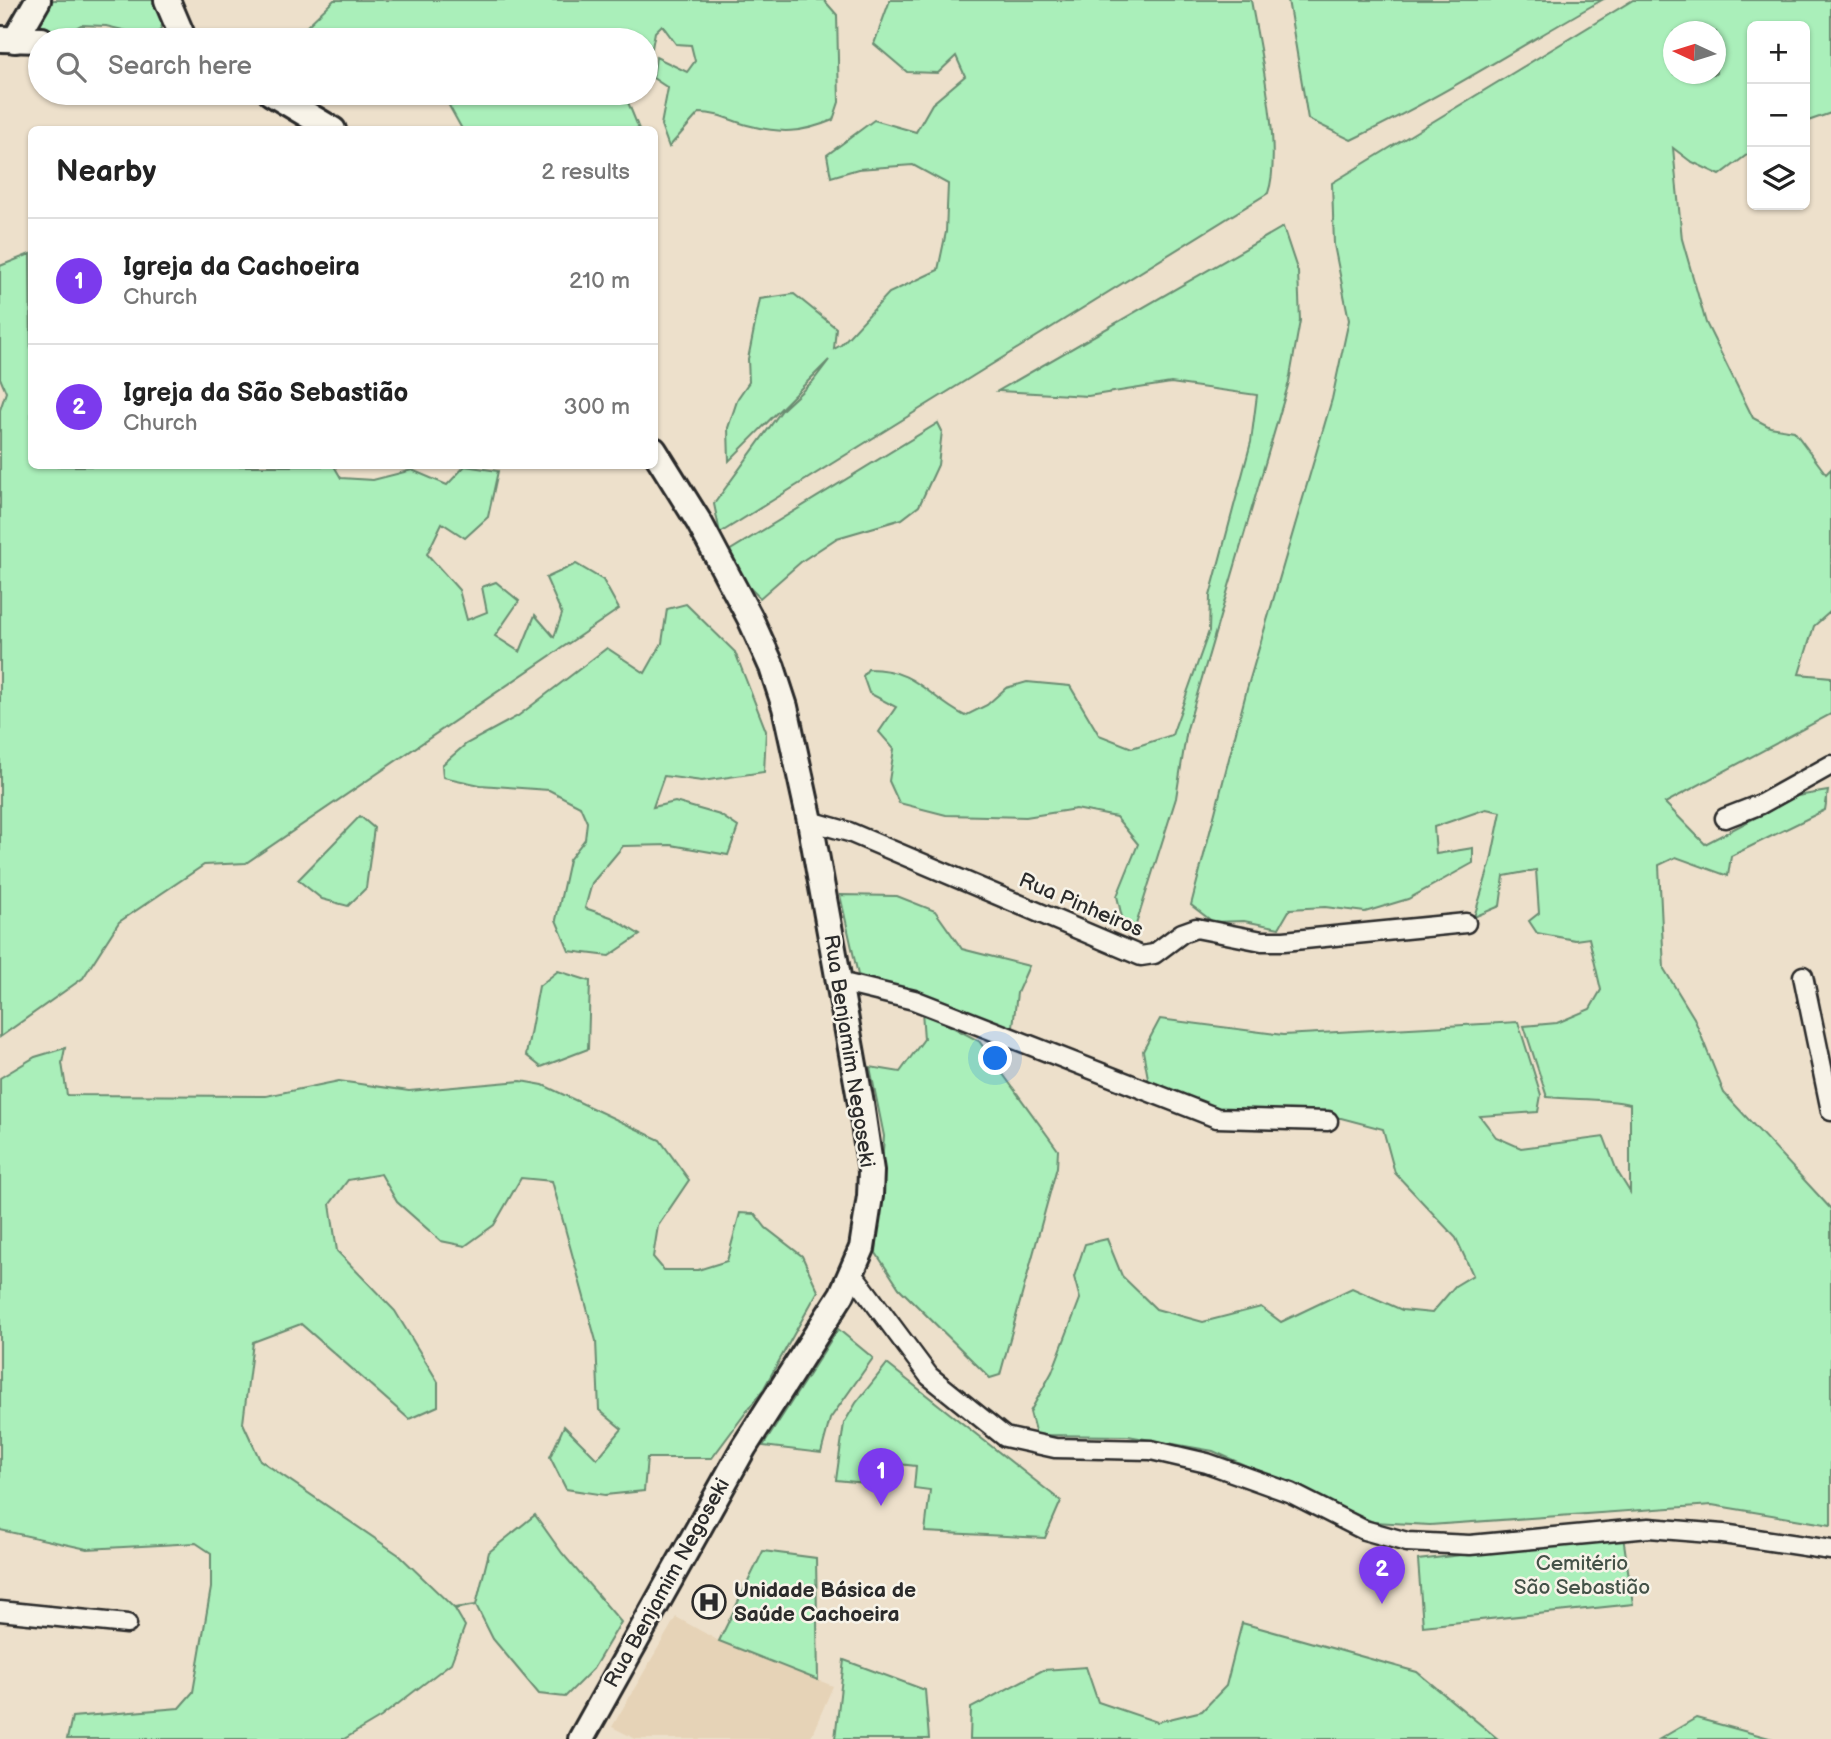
<!DOCTYPE html>
<html lang="en">
<head>
<meta charset="utf-8">
<style>
	body { margin:0; font-family:"Balsamiq Sans",sans-serif; background:#f2f2f2; color:#222 }
	.controls { position:absolute; right:21px; top:21px; display:grid; overflow:hidden; border-radius:10px; box-shadow:0 2px 5px #0004 }
	.controls button { width:63px; height:63px; display:grid; place-items:center; padding:0; border:0; border-bottom:2px solid #e0e0e0; background:#fff; color:#222; font:35px sans-serif }
	.compass { position:absolute; left:1663px; top:21px; width:63px; height:63px; border-radius:50%; background:#fff; box-shadow:0 2px 5px #0004; rotate:274deg }
	.you { position:absolute; left:996px; top:1059px; width:24px; height:24px; margin:-18px; border:5px solid #fff; border-radius:50%; background:#1a73e8; box-shadow:0 0 0 10px #1a73e833 }
	.badge { display:grid; place-items:center; width:46px; height:46px; border-radius:50%; background:#7c3aed; color:#fff; font-size:23px; font-weight:700 }
	.pin { position:absolute; translate:-50% -58px; filter:drop-shadow(0 2px 4px #0008) }
	.pin::after { content:''; position:absolute; top:37px; width:24px; height:21px; background:inherit; clip-path:polygon(0 0,100% 0,50% 100%) }
	.list { margin:0; padding:0; list-style:none }
	h2 { display:flex; justify-content:space-between; align-items:center; height:91px; margin:0; padding:0 28px; font-size:30px }
	h2 small { font-size:23px; font-weight:400; color:#767676 }
	.list li { display:grid; grid-template-columns:46px 1fr auto; gap:21px; align-items:center; box-sizing:border-box; height:126px; padding:0 28px; border-top:2px solid #e0e0e0 }
	.list b { display:block; font-size:26px; white-space:nowrap }
	.list p { margin:0; font-size:23px; white-space:nowrap; color:#767676 }
	.list em { font-size:23px; font-style:normal; color:#767676 }
	.icon { flex:none; width:38px; height:38px; fill:none; stroke:currentColor; stroke-width:2; stroke-linecap:round; stroke-linejoin:round }
	.map { position:relative; flex:none; width:1831px; height:1739px; overflow:hidden }
	.search { position:absolute; background:#fff; box-shadow:0 2px 5px #0004; left:28px; top:28px; width:630px; height:77px; display:flex; align-items:center; gap:18px; box-sizing:border-box; padding:0 24px; border-radius:38px; color:#767676; font-size:26px }
	.panel { position:absolute; background:#fff; box-shadow:0 2px 5px #0004; left:28px; top:126px; width:630px; height:343px; border-radius:10px }
	.map>svg:first-child { display:block }
	.built { fill:#e6d3b7 }
	.green { fill:#aaefba; stroke:#6a8d72; stroke-width:2; fill-rule:evenodd }
	.lines { fill:none; stroke-linecap:round; stroke-linejoin:round }
	.street-casing { stroke:#2b2b2b; stroke-width:23 }
	.secondary-casing { stroke:#2b2b2b; stroke-width:30 }
	.street { stroke:#f7f3e8; stroke-width:18 }
	.secondary { stroke:#f7f3e8; stroke-width:24 }
	.labels { text-anchor:middle; dominant-baseline:central; stroke-width:5; stroke-linejoin:round; paint-order:stroke }
	.street-label { font-size:21px; fill:#2b2b2b; stroke:#f7f3e8 }
	.park-label { font-size:21px; fill:#445248; stroke:#f7f3e8 }
	.poi-label { font-size:21px; font-weight:bold; fill:#2b2b2b; stroke:#f7f3e8; text-anchor:start }
</style>
</head>
<body>
<div class="map">
<svg width="1831" height="1739" viewBox="0 0 1831 1739">
	<rect width="100%" height="100%" fill="#ede0cb"/>
	<filter id="ink" filterUnits="userSpaceOnUse"><feTurbulence type="fractalNoise" baseFrequency=".0143" numOctaves="2"/><feDisplacementMap in="SourceGraphic" scale="14" xChannelSelector="R" yChannelSelector="G"/><feConvolveMatrix kernelMatrix="1 2 1 2 8 2 1 2 1" color-interpolation-filters="sRGB"/></filter>
	<g filter="url(#ink)">
		<path class="built" d="M 676,1617 L 719,1641 L 833,1686 L 810,1739 L 636,1739 L 612,1727 Z"/>
		<g class="green">
			<path d="M 53,0 L 159,0 C 162,16 168,27 152,37 L 106,26 L 81,25 L 67,33 L 33,32 Z"/>
			<path d="M 334,0 L 824,0 L 837,15 L 839,102 L 833,120 C 802,133 780,134 747,125 C 730,120 718,113 699,113 L 669,147 L 661,125 L 668,88 L 653,78 L 656,57 L 687,72 L 695,61 L 691,45 L 676,44 L 662,25 L 655,32 L 646,79 L 646,40 L 309,40 L 306,27 Z"/>
			<path d="M 890,0 L 1251,0 C 1259,47 1283,150 1268,193 L 720,533 L 714,504 L 782,410 L 813,381 L 829,360 L 729,461 L 728,428 L 738,398 L 749,382 L 748,359 L 760,299 L 794,294 L 836,328 L 834,349 L 841,345 L 889,293 L 938,270 L 946,232 L 948,184 L 913,165 L 858,169 L 831,177 L 827,155 L 874,120 L 916,132 L 932,104 L 965,76 L 956,56 L 938,73 L 907,72 L 874,44 Z"/>
			<path d="M 1288,0 L 1602,0 C 1519,47 1438,99 1351,140 L 1308,119 Z"/>
			<path d="M 1633,0 L 1831,0 L 1831,113 L 1805,122 L 1805,26 L 1752,26 L 1752,151 L 1720,175 L 1690,161 L 1673,148 L 1682,239 L 1706,323 L 1753,418 L 1770,427 L 1794,431 L 1826,474 L 1831,469 L 1831,611 L 1814,626 L 1799,674 L 1831,677 L 1831,714 L 1665,803 L 1705,844 L 1797,796 L 1828,791 L 1825,810 L 1731,856 L 1728,876 L 1676,857 L 1659,865 L 1664,969 L 1694,1018 L 1724,1093 L 1831,1209 L 1831,1525 L 1712,1505 L 1430,1525 L 1373,1522 L 1213,1451 L 1128,1436 L 1036,1435 L 1030,1412 L 1052,1372 L 1080,1299 L 1074,1277 L 1085,1244 L 1107,1239 L 1122,1276 L 1156,1309 L 1203,1322 L 1261,1307 L 1281,1322 L 1352,1288 L 1402,1310 L 1432,1313 L 1455,1286 L 1473,1275 L 1456,1238 L 1395,1173 L 1383,1129 L 1341,1118 L 1235,1114 L 1150,1089 L 1143,1051 L 1160,1019 L 1283,1035 L 1518,1022 L 1541,1095 L 1538,1112 L 1480,1116 L 1496,1137 L 1521,1148 L 1604,1137 L 1617,1171 L 1630,1192 L 1630,1104 C 1602,1098 1575,1100 1547,1097 L 1524,1026 L 1557,1023 L 1590,1009 L 1601,990 L 1589,938 L 1575,940 L 1537,933 L 1529,921 L 1539,913 L 1536,870 L 1504,876 L 1500,906 L 1474,917 L 1491,861 L 1501,812 L 1486,809 L 1434,827 L 1436,854 L 1473,848 L 1473,863 L 1408,899 L 1365,912 L 1325,907 L 1290,909 L 1279,928 L 1244,921 L 1213,922 L 1191,905 L 1247,689 L 1332,399 L 1349,320 L 1334,245 L 1332,183 ZM 1674,32 L 1716,32 L 1716,74 L 1674,74 Z"/>
			<path d="M 442,93 L 629,93 L 625,95 L 639,129 L 603,129 L 578,123 L 578,129 L 462,129 Z"/>
			<path d="M 1283,227 L 1298,272 L 1300,321 L 1289,382 L 1187,729 L 1176,798 L 1134,931 L 1125,930 L 1117,896 L 1138,844 L 1116,817 L 1076,809 L 1026,817 L 946,815 L 899,803 L 889,781 L 894,749 L 879,732 L 896,707 L 869,693 L 863,676 L 868,669 C 917,669 926,696 965,716 L 987,705 L 1006,688 L 1027,682 L 1070,686 L 1099,735 L 1132,748 L 1172,735 L 1209,631 L 1210,596 L 1251,442 L 1257,395 L 1171,383 L 1088,396 L 998,391 Z"/>
			<path d="M 30,254 L 32,466 L 334,466 L 341,478 L 373,480 L 412,470 L 447,485 L 465,466 L 498,471 L 488,517 L 465,538 L 442,523 L 427,554 L 459,590 L 467,620 L 487,612 L 482,587 L 496,582 L 519,601 L 495,636 L 520,652 L 535,615 L 554,637 L 562,614 L 546,578 L 576,564 L 603,580 L 619,609 L 246,863 L 204,865 L 119,922 L 83,978 L 0,1037 L 0,410 L 6,392 L 0,378 L 0,266 Z"/>
			<path d="M 938,423 L 942,431 L 938,465 L 919,506 L 902,519 L 837,538 L 802,561 L 760,598 L 738,576 L 729,551 Z"/>
			<path d="M 686,604 L 735,652 L 766,731 L 764,772 L 702,781 L 664,776 L 653,807 L 675,802 L 720,815 L 738,827 L 728,855 L 671,845 L 623,846 L 592,883 L 585,908 L 611,917 L 640,935 L 609,956 L 569,951 L 556,920 L 569,860 L 585,839 L 587,822 L 580,806 L 549,790 L 480,785 L 443,777 L 442,765 L 466,744 L 518,716 L 607,648 L 645,673 L 662,643 L 667,609 Z"/>
			<path d="M 360,816 L 374,828 L 366,888 L 348,906 L 322,899 L 298,880 Z"/>
			<path d="M 840,895 L 897,896 L 935,911 L 962,949 L 1029,966 L 1017,993 L 1012,1035 L 940,1001 L 858,975 Z"/>
			<path d="M 558,971 L 590,981 L 588,1049 L 541,1067 L 526,1055 L 539,986 Z"/>
			<path d="M 922,1011 L 979,1041 L 1058,1150 L 1057,1167 L 1000,1375 L 990,1378 L 899,1288 L 876,1253 L 884,1136 L 870,1067 L 900,1072 L 924,1039 Z"/>
			<path d="M 65,1048 L 62,1063 L 67,1095 L 266,1096 L 339,1081 L 409,1091 L 521,1081 L 543,1085 L 660,1140 L 689,1180 L 658,1226 L 653,1257 L 664,1270 L 698,1270 L 727,1261 L 740,1213 L 755,1214 L 766,1228 L 802,1256 L 818,1291 L 764,1388 L 712,1458 L 647,1458 L 644,1491 L 605,1495 L 566,1489 L 550,1457 L 564,1426 L 597,1459 L 622,1429 L 599,1410 L 596,1341 L 552,1181 L 521,1178 L 494,1225 L 465,1246 L 441,1241 L 397,1202 L 381,1174 L 348,1180 L 330,1204 L 337,1251 L 395,1311 L 438,1382 L 438,1406 L 409,1419 L 301,1324 L 253,1342 L 243,1423 L 260,1460 L 399,1555 L 454,1608 L 476,1605 L 489,1552 L 535,1515 L 562,1553 L 621,1622 L 593,1669 L 565,1697 L 539,1694 L 493,1639 L 476,1605 L 455,1609 L 465,1626 L 451,1663 L 381,1717 L 344,1739 L 67,1739 L 72,1717 L 179,1708 L 193,1692 L 211,1588 L 211,1553 L 196,1543 L 87,1549 L 0,1530 L 0,1078 L 35,1057 Z"/>
			<path d="M 838,1329 L 873,1358 L 830,1419 L 821,1453 L 763,1446 Z"/>
			<path d="M 887,1364 L 1061,1501 L 1045,1538 L 925,1532 L 930,1490 L 914,1488 L 916,1466 L 889,1463 L 886,1485 L 836,1480 L 844,1423 L 856,1403 Z"/>
			<path d="M 1623,1536 L 1633,1604 L 1423,1626 L 1418,1560 Z"/>
			<path d="M 763,1551 L 816,1558 L 818,1680 L 719,1641 Z"/>
			<path d="M 1242,1623 L 1417,1672 L 1498,1739 L 970,1739 L 971,1708 L 1043,1670 L 1086,1667 L 1098,1702 L 1157,1722 L 1202,1711 L 1226,1686 Z"/>
			<path d="M 844,1660 L 925,1690 L 929,1739 L 835,1739 Z"/>
			<path d="M 1696,1718 L 1773,1739 L 1660,1739 Z"/>
		</g>
		<g class="lines">
			<defs>
				<g id="street">
					<path d="M 1725,818 L 1761,804 L 1831,765"/>
					<path d="M 810,821 L 849,832 L 1141,956 L 1154,954 L 1182,933 L 1196,928 L 1262,941 L 1284,941 L 1466,923"/>
					<path d="M 1803,976 L 1831,1111"/>
					<path d="M 839,982 L 914,1000 L 1217,1118 L 1328,1121"/>
					<path d="M 853,1274 L 929,1376 L 1005,1437 L 1055,1448 L 1151,1450 L 1207,1463 L 1291,1493 L 1364,1530 L 1407,1542 L 1470,1545 L 1649,1528 L 1723,1534 L 1831,1550"/>
					<path d="M 0,1611 L 127,1624"/>
				</g>
				<g id="secondary">
					<path d="M 167,0 L 184,40"/>
					<path d="M 1,39 L 42,40"/>
					<path d="M 15,40 L 38,0"/>
					<path d="M 271,93 L 333,130"/>
					<path d="M 581,1739 L 744,1447 L 842,1294 L 862,1248 L 870,1196 L 871,1171 L 861,1104 L 810,821 L 785,707 L 772,667 L 750,618 L 699,522 L 654,450"/>
				</g>
			</defs>
			<use href="#street" class="street-casing"/>
			<use href="#secondary" class="secondary-casing"/>
			<use href="#street" class="street"/>
			<use href="#secondary" class="secondary"/>
		</g>
	</g>
	<defs>
		<symbol id="hospital-ring" viewBox="-11 -11 22 22"><circle r="9.5" fill="#f7f3e8" stroke="#2b2b2b" stroke-width="1.5"/><path d="M-5-5h3v3.5h4V-5h3V5h-3V1.5h-4V5h-3Z" fill="#2b2b2b"/></symbol>
	</defs>
	<g fill-rule="evenodd">
		<use href="#hospital-ring" x="690" y="1583" width="38" height="38"/>
	</g>
	<g class="labels">
		<g class="street-label">
			<text transform="translate(1081 905) rotate(23)">Rua Pinheiros</text>
			<text transform="translate(849 1051) rotate(81)">Rua Benjamim Negoseki</text>
			<text transform="translate(667 1583) rotate(-61)">Rua Benjamim Negoseki</text>
		</g>
		<g class="park-label">
			<text x="1582" y="1563">Cemitério<tspan x="1582" dy="24">São Sebastião</tspan></text>
		</g>
		<g class="poi-label">
			<text x="734" y="1590">Unidade Básica de<tspan x="734" dy="24">Saúde Cachoeira</tspan></text>
		</g>
	</g>
</svg>
<div class="controls">
<button>+</button>
<button>−</button>
<button><svg class="icon" aria-label="layers" viewBox="0 0 24 24"><path d="M12 4l9 5-9 5-9-5zM3 14l9 5 9-5"/></svg></button>
</div>
<svg class="compass" viewBox="-18 -18 36 36"><path d="M0-13l5 13h-10z" fill="#e53935"/><path d="M0 13l5-13h-10z" fill="#767676"/></svg>
<div class="you"></div>
<div class="pin badge" style="left:881px;top:1506px">1</div>
<div class="pin badge" style="left:1382px;top:1604px">2</div>
<div class="search"><svg class="icon" aria-label="search" viewBox="0 0 24 24"><circle cx="10" cy="10" r="6"/><path d="M15 15l6 6"/></svg>Search here</div>
<section class="panel">
<h2>Nearby<small>2 results</small></h2>
<ul class="list">
<li><span class="badge">1</span><div><b>Igreja da Cachoeira</b><p>Church</p></div><em>210 m</em></li>
<li><span class="badge">2</span><div><b>Igreja da São Sebastião</b><p>Church</p></div><em>300 m</em></li>
</ul>
</section>
</div>
</body>
</html>
